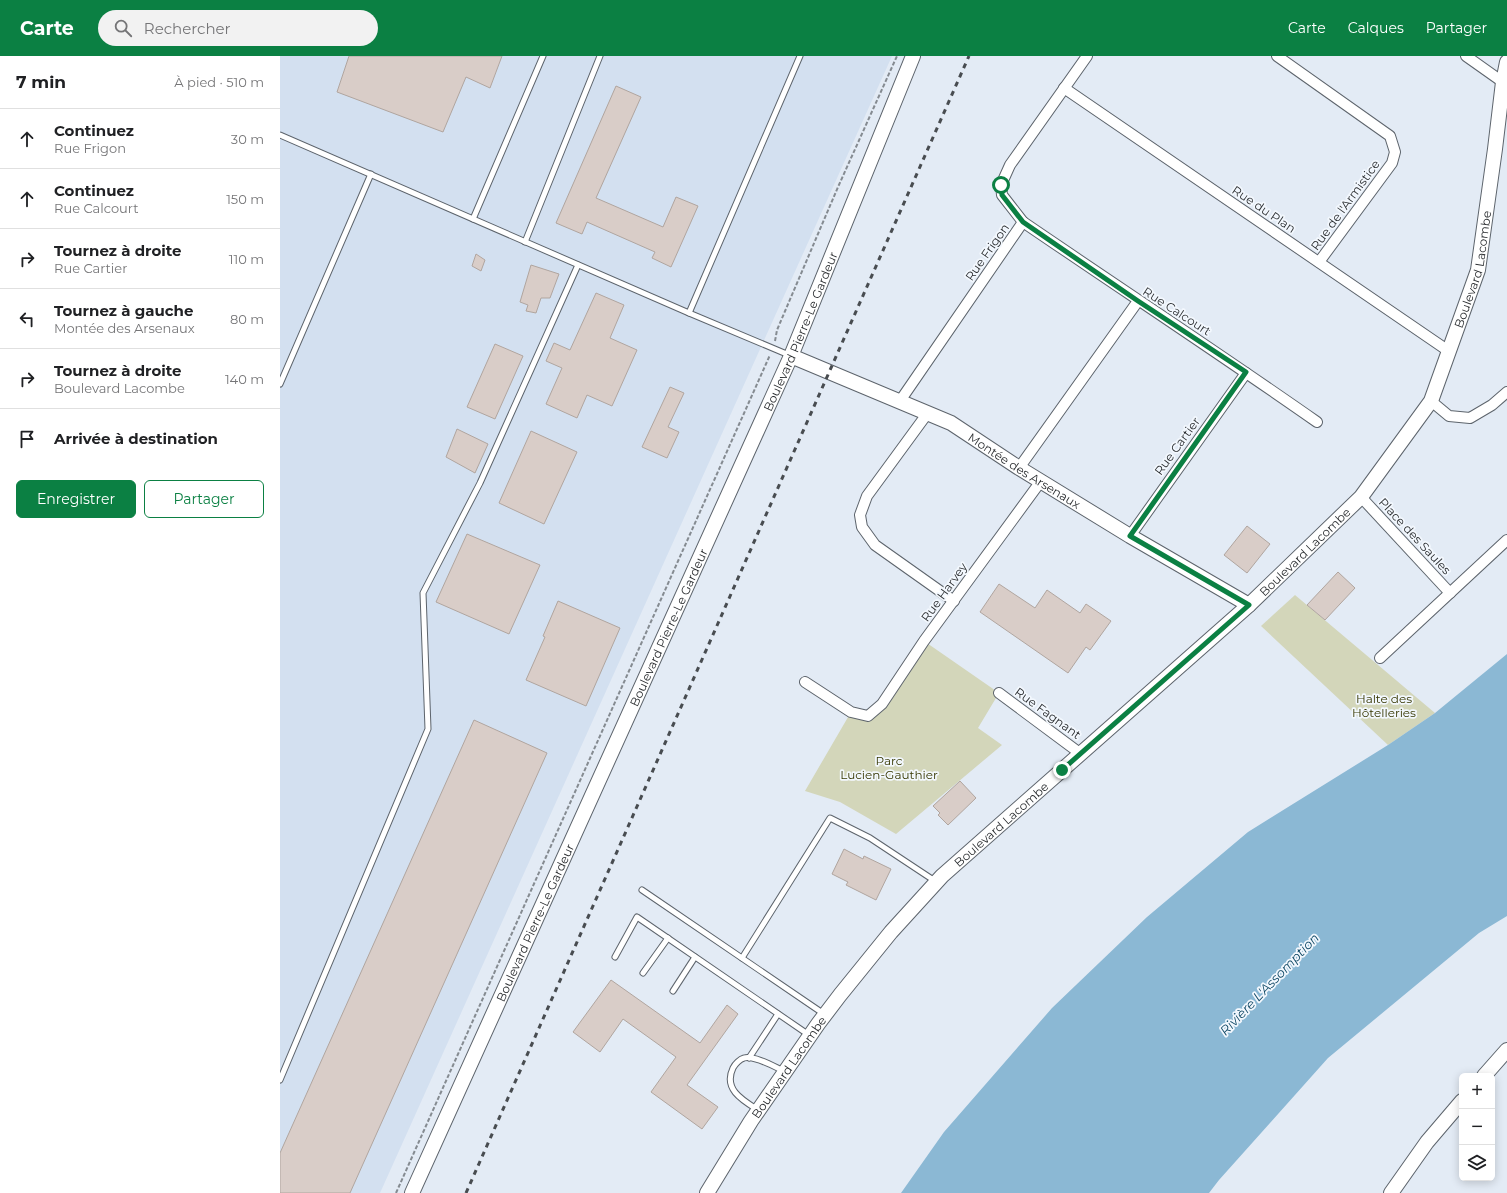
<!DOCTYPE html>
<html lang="fr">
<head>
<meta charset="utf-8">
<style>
	body { margin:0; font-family:Montserrat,sans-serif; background:#f2f2f2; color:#202124 }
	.controls { position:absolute; right:12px; bottom:12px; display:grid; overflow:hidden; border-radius:6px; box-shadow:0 2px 10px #0003 }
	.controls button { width:36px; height:36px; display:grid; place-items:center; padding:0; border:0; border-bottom:1px solid #e0e0e0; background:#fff; color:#202124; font:20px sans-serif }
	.stop { position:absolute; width:12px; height:12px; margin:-9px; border:3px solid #0b8043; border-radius:50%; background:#fff }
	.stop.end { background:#0b8043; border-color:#fff; box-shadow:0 1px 4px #0008 }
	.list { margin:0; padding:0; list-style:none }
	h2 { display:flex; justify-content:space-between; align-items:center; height:52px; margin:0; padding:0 16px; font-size:17px }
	h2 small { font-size:13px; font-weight:400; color:#757577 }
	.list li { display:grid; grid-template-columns:26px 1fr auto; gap:12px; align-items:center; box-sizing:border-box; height:60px; padding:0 16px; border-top:1px solid #e0e0e0 }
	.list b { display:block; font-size:15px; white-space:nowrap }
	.list p { margin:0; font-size:13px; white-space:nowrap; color:#757577 }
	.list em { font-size:13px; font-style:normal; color:#757577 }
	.actions { display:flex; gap:8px; padding:12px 16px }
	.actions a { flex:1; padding:9px 0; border:1px solid #0b8043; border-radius:6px; text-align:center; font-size:14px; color:#0b8043 }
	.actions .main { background:#0b8043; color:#fff }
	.icon { flex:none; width:22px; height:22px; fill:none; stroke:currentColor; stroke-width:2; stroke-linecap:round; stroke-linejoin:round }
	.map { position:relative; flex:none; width:1227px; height:1137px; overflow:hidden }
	header { display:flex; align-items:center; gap:24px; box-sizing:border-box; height:56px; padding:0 20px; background:#0b8043; color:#fff }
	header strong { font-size:19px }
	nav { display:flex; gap:22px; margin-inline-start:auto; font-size:14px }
	.search { width:280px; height:36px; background:#f2f2f2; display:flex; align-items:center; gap:10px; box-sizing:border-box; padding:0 14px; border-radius:22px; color:#757577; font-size:15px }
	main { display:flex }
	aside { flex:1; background:#fff }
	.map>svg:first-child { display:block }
	.built { fill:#d3e0f0 }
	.green { fill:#d3d6ba }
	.water { fill:#8bb8d4 }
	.building { fill:#d9cdc8; stroke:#b0a59f }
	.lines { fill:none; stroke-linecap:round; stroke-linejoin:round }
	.lane-casing { stroke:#5d646c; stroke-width:7 }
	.street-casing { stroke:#5d646c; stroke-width:12 }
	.secondary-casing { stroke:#5d646c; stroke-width:16 }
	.path { stroke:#858b91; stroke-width:2; stroke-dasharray:4 2; stroke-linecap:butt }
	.lane { stroke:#fff; stroke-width:5 }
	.street { stroke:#fff; stroke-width:10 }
	.secondary { stroke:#fff; stroke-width:14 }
	.rail { stroke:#484c50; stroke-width:3; stroke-dasharray:5 5; stroke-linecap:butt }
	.route { stroke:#0b8043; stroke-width:5 }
	.labels { text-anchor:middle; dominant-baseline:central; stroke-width:3.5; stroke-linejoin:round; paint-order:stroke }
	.street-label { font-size:12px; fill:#2a2d30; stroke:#f3f8fe }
	.park-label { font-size:12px; fill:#363700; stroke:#f3f8fe }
	.water-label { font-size:13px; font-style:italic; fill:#0f4865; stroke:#f3f8fe }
</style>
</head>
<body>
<header>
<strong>Carte</strong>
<div class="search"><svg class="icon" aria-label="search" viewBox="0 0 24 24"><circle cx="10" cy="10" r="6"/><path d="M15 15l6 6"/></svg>Rechercher</div>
<nav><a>Carte</a><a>Calques</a><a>Partager</a></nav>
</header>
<main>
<aside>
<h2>7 min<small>À pied · 510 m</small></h2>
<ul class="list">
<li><svg class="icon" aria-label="ahead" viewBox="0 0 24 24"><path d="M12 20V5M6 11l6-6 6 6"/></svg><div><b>Continuez</b><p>Rue Frigon</p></div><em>30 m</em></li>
<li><svg class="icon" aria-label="ahead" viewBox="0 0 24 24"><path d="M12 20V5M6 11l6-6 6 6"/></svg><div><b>Continuez</b><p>Rue Calcourt</p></div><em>150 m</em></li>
<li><svg class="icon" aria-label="right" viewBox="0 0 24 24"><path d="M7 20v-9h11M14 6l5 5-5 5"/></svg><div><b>Tournez à droite</b><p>Rue Cartier</p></div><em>110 m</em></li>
<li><svg class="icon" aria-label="left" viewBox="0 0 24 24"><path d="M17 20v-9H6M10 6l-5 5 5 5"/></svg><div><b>Tournez à gauche</b><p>Montée des Arsenaux</p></div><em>80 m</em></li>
<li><svg class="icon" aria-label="right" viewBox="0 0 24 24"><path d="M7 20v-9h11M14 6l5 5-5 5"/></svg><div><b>Tournez à droite</b><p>Boulevard Lacombe</p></div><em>140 m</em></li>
<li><svg class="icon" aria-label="arrive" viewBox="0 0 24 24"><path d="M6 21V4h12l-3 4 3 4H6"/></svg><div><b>Arrivée à destination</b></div></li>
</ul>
<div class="actions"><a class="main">Enregistrer</a><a>Partager</a></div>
</aside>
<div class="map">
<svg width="1227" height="1137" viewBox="0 0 1227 1137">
	<rect width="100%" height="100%" fill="#e3ebf5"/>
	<path class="built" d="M 0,0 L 612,0 L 100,1137 L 0,1137 Z"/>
	<g class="green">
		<path d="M 1015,539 L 1155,657 L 1108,689 L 981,570 Z"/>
		<path d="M 644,585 L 719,637 L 698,672 L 722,689 L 616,778 L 560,746 L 525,735 L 571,656 L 588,660 Z"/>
	</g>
	<path class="water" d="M 1227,598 L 1227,860 L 1199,877 L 1048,1002 L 939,1124 L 929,1137 L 621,1137 L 664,1076 L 772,952 L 867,861 L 968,776 L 1108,689 L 1155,657 Z"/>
	<g class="building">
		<path d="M 69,0 L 222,0 L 210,32 L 186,21 L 163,76 L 57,36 Z"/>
		<path d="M 336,30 L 361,41 L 316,142 L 383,171 L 396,141 L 418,150 L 391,211 L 372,202 L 375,196 L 307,166 L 302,178 L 276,167 Z"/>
		<path d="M 196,198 L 205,204 L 201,215 L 192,210 Z"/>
		<path d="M 251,209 L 279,218 L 270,242 L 261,242 L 256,257 L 246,255 L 248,249 L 240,246 Z"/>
		<path d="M 316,237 L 344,249 L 330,282 L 357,294 L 332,350 L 307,339 L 297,362 L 266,348 L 282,312 L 266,305 L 274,287 L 290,294 Z"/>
		<path d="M 215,288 L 243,300 L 215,363 L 187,351 Z"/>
		<path d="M 390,331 L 404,337 L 388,371 L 399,376 L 387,402 L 362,391 Z"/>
		<path d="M 177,373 L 208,388 L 195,417 L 166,401 Z"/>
		<path d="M 251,375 L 297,396 L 264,468 L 219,447 Z"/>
		<path d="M 967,470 L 990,488 L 967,517 L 944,499 Z"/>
		<path d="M 187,478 L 260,509 L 229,578 L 156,546 Z"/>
		<path d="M 1058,516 L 1075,532 L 1045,564 L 1027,549 Z"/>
		<path d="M 719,528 L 755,552 L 767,534 L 800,557 L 806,548 L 831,565 L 810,594 L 806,591 L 788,617 L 700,556 Z"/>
		<path d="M 278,545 L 340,572 L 306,650 L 246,624 L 265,581 L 263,580 Z"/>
		<path d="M 194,664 L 267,697 L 70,1137 L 0,1137 L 0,1097 Z"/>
		<path d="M 680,725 L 696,742 L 668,769 L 658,759 L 660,757 L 653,750 Z"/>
		<path d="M 564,793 L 583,803 L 584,800 L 611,813 L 596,844 L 566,829 L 568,826 L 552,818 Z"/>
		<path d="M 331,924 L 420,987 L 447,949 L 458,958 L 407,1029 L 438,1051 L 422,1073 L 371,1036 L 396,1001 L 343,963 L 320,996 L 293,976 Z"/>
	</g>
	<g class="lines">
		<defs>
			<g id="lane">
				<path d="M 0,79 L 409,257 L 509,299"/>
				<path d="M 193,163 L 263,0"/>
				<path d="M 245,186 L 320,0"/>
				<path d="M 409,257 L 520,0"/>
				<path d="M 0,328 L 91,118"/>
				<path d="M 362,834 L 544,958"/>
				<path d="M 335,901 L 357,861 L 529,979"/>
				<path d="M 462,902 L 550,762 L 590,782 L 655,825"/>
				<path d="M 363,917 L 388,882"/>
				<path d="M 393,935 L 415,901"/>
				<path d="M 469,1002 L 498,958"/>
				<path d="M 0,1024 L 148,673 L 143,537 L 200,427 L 298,209"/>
				<path d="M 478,1054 C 462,1044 443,1033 453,1012 C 455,1008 460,1003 464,1002 C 474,999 495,1011 504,1015"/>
			</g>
			<g id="street">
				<path d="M 997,0 L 1110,80 L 1115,96 L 1112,107 L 1039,206"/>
				<path d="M 1186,0 L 1227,29"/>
				<path d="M 784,32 L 1170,296"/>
				<path d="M 743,166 C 841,233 940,298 1037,366"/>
				<path d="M 620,345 L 743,166 L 722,139 L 721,129 L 730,109 L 807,0"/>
				<path d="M 1151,345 L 1169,360 L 1190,362 L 1212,349 L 1227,336"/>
				<path d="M 647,358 L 587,440 L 580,459 L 582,471 L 595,489 L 674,545"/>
				<path d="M 739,412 L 858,245"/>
				<path d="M 1081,441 L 1170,537"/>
				<path d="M 850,480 L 966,317"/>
				<path d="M 1100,602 L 1227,484"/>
				<path d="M 525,626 L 571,656 L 588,660 L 602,648 L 644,585 L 761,425"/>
				<path d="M 719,637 L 801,698"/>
			</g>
			<g id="secondary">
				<path id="s1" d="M 511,300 L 671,367 L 739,412 L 850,480 L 969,549"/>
				<path d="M 1204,1020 L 1227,994"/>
				<path id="s2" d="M 132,1137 L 511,300 L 633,0"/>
				<path id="s3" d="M 427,1137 L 471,1065 L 538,968 L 560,939 L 611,876 L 662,820 L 969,549 L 1081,441 L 1151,345 L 1198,214 L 1215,93 L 1223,26 L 1227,6"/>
				<path d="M 1111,1137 L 1147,1086 L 1182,1045"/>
			</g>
		</defs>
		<use href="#lane" class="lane-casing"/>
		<use href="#street" class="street-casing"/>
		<use href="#secondary" class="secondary-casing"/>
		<g class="path">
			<path d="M 495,285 L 497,274 L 558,131 L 617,0"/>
			<path d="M 116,1137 L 490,299"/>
		</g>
		<use href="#lane" class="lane"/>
		<use href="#street" class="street"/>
		<use href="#secondary" class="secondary"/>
		<path class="rail" d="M 186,1137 L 689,0"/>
	</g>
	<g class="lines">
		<path class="route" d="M 721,129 L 722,139 L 743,166 L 858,245 L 966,316 L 850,480 L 969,549 L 782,714"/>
	</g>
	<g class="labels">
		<g class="street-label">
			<text transform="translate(1065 149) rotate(-54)">Rue de l'Armistice</text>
			<text transform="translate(984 153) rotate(34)">Rue du Plan</text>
			<text transform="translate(707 196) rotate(-55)">Rue Frigon</text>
			<text stroke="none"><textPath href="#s3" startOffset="1218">Boulevard Lacombe</textPath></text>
			<text transform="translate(897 255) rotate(33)">Rue Calcourt</text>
			<text stroke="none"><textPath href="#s2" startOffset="945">Boulevard Pierre-Le Gardeur</textPath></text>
			<text transform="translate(897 390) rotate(-54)">Rue Cartier</text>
			<text stroke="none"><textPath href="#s1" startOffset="261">Montée des Arsenaux</textPath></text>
			<text transform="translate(1135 480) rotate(47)">Place des Saules</text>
			<text stroke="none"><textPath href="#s3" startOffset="882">Boulevard Lacombe</textPath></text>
			<text transform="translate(664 536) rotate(-54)">Rue Harvey</text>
			<text stroke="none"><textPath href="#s2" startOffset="621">Boulevard Pierre-Le Gardeur</textPath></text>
			<text transform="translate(768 657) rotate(36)">Rue Fagnant</text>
			<text stroke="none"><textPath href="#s3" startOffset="474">Boulevard Lacombe</textPath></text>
			<text stroke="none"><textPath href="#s2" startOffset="297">Boulevard Pierre-Le Gardeur</textPath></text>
			<text stroke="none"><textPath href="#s3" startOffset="150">Boulevard Lacombe</textPath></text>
		</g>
		<g class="park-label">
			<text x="1104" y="642">Halte des<tspan x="1104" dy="14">Hôtelleries</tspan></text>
			<text x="609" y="704">Parc<tspan x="609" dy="14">Lucien-Gauthier</tspan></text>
		</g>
		<g class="water-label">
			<text transform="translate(989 928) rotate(-46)">Rivière L'Assomption</text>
		</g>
	</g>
</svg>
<div class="controls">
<button>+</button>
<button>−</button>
<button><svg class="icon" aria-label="layers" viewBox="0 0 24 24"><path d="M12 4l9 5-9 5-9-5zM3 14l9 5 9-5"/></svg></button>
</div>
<div class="stop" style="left:721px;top:129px"></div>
<div class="stop end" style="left:782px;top:714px"></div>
</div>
</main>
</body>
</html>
